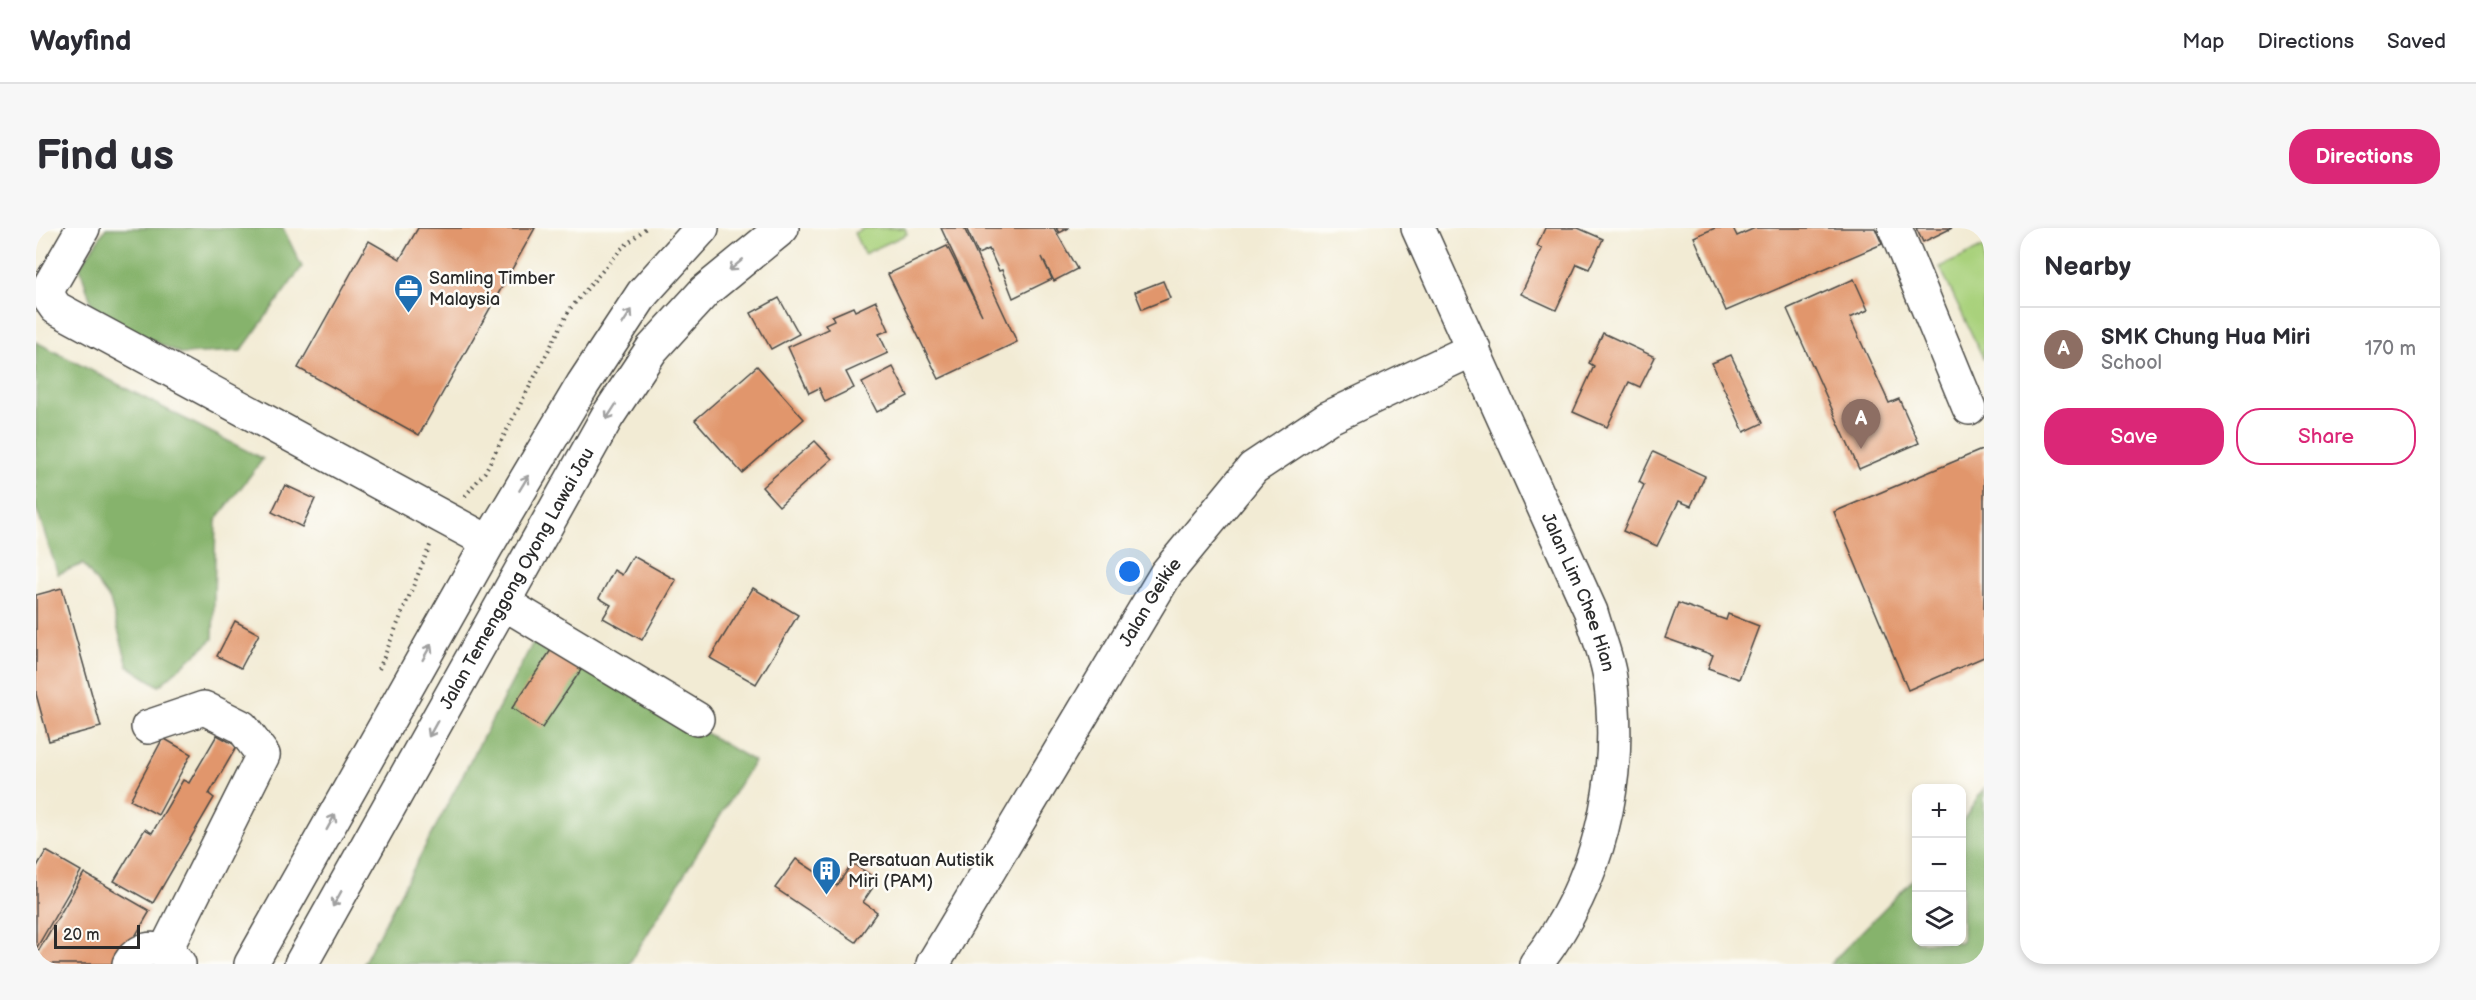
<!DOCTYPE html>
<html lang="en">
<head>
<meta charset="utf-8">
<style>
	body { margin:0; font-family:"Balsamiq Sans",sans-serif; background:#f7f7f7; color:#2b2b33 }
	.controls { position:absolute; right:18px; bottom:18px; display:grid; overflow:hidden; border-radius:12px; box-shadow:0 3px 9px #0003 }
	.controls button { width:54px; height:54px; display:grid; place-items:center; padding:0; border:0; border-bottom:2px solid #e1e1e2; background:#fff; color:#2b2b33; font:30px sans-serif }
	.scale { position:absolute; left:18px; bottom:15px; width:86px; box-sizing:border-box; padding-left:6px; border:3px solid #2b2b2b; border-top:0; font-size:16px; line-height:21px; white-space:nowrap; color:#2b2b2b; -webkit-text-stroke:4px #fdfcf7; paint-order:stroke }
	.you { position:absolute; left:1094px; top:344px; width:21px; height:21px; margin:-15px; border:4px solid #fff; border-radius:50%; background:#1a73e8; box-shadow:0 0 0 9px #1a73e833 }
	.badge { display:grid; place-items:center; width:39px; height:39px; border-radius:50%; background:#db2777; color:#fff; font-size:20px; font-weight:700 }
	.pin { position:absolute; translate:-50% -50px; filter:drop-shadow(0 2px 3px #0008) }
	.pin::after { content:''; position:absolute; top:32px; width:21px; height:18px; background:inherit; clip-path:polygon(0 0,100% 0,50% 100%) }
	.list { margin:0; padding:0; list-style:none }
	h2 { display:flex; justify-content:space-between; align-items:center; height:78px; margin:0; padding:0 24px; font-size:26px }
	h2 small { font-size:20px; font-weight:400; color:#7c7c81 }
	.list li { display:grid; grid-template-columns:39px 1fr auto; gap:18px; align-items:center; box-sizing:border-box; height:84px; padding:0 24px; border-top:2px solid #e1e1e2 }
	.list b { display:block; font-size:22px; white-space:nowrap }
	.list p { margin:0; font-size:20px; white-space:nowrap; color:#7c7c81 }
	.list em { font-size:20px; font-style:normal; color:#7c7c81 }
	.actions { display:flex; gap:12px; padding:18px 24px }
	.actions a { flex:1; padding:14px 0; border:2px solid #db2777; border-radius:24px; text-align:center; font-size:21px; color:#db2777 }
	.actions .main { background:#db2777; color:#fff }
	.icon { flex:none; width:33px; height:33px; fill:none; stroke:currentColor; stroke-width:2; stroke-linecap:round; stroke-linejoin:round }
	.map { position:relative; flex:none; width:1948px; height:736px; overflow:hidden; border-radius:24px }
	header { display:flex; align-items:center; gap:36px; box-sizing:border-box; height:84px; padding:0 30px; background:#fff; border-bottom:2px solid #e1e1e2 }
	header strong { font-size:28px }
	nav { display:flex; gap:33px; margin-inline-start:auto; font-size:21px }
	.intro { display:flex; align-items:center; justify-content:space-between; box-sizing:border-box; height:144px; padding:0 36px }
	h1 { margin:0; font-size:42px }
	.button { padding:15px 27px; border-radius:24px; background:#db2777; color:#fff; font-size:21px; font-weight:700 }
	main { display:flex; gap:36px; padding:0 36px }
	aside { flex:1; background:#fff; border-radius:24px; box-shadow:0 3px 9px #0003 }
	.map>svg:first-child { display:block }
	.green { fill:#a9d17c; stroke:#6a7e54; stroke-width:1.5 }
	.forest { fill:#86b36c; stroke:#586f4c; stroke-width:1.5 }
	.building { fill:#e1966c }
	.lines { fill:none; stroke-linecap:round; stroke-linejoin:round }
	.minor-casing { stroke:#494844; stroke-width:36 }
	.major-casing { stroke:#494844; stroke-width:36 }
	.path { stroke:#494844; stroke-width:4; stroke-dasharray:1.5 4.5; stroke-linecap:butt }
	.minor { stroke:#fff; stroke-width:33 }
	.major { stroke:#fff; stroke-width:33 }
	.oneway { stroke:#a0a0a0 }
	.labels { text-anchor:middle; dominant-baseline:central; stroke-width:5; stroke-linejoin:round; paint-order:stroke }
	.poi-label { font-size:18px; fill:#2b2b2b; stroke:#fdfcf7; text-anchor:start }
	.street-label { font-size:18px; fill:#2b2b2b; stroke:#fdfcf7 }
</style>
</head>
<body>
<header>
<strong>Wayfind</strong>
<nav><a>Map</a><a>Directions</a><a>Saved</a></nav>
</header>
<div class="intro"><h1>Find us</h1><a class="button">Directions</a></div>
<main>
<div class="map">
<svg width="1948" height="736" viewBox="0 0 1948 736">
	<rect width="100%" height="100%" fill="#fdfcf7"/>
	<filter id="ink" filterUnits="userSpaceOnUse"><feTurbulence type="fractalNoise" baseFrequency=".0167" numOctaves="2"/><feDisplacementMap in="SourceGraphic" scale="12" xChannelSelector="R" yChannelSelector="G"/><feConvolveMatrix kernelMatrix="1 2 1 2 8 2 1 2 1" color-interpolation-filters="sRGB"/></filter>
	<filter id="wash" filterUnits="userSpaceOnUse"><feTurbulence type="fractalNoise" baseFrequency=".008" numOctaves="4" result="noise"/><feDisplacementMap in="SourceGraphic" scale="24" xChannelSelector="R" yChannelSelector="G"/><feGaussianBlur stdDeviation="1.35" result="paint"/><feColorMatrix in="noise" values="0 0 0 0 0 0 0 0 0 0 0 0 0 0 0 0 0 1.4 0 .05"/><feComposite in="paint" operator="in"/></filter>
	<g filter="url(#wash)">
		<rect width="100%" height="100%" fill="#f2ebd4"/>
		<g class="green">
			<path d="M 828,0 L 869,0 L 871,6 L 828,26 L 818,5 Z"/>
			<path d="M 1948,19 L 1948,132 L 1904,39 Z"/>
		</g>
		<g class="forest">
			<path d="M 70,0 L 247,0 L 266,39 L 205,123 L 146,126 L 59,87 L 44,39 Z"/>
			<path d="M 0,114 L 227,231 L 180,292 L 177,411 L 123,458 L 92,438 L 74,372 L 47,336 L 22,346 L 0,279 Z"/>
			<path d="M 501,407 L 718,533 L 593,736 L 327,736 Z"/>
			<path d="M 1948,560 L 1948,736 L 1794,736 L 1880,648 L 1880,714 L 1926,714 L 1926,594 Z"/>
		</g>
		<g id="blocks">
			<g class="building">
				<path d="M 382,0 L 499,0 L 383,207 L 262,140 L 333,13 L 364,31 Z"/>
				<path d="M 905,0 L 928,0 L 981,114 L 903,151 L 852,46 L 911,18 L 946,87 Z"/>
				<path d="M 930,0 L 1018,0 L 1041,41 L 1018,53 L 1006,29 L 1016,51 L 977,70 L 966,42 L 963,43 L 953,21 L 942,26 Z"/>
				<path d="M 1020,0 L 1033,0 L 1023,5 Z"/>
				<path d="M 1509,0 L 1542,0 L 1567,11 L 1553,41 L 1541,36 L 1520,82 L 1485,66 L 1506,21 L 1501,18 Z"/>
				<path d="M 1679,0 L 1697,0 L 1701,8 L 1719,0 L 1839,0 L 1846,16 L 1690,83 L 1658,9 Z"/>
				<path d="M 1880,0 L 1916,0 L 1887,14 Z"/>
				<path d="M 1818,51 L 1832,82 L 1814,90 L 1853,175 L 1863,171 L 1883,215 L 1823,241 L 1751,81 Z"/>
				<path d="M 1127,53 L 1134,70 L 1106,81 L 1099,64 Z"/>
				<path d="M 743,70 L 763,106 L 735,121 L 715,85 Z"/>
				<path d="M 840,73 L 853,102 L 843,106 L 852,125 L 810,144 L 818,160 L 789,174 L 783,160 L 773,165 L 752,119 L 792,101 L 789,96 L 798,92 L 796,88 L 817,79 L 819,83 Z"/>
				<path d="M 1567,105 L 1619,129 L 1604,159 L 1593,154 L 1571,199 L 1537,184 L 1558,138 L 1553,135 Z"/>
				<path d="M 1695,127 L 1727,195 L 1708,204 L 1676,135 Z"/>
				<path d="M 721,138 L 768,191 L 706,245 L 659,192 Z"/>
				<path d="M 857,139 L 872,168 L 841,184 L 826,155 Z"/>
				<path d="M 779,213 L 796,231 L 743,278 L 726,259 Z"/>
				<path d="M 1948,221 L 1948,429 L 1872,462 L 1798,284 Z"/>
				<path d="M 1617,224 L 1669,248 L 1655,278 L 1643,273 L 1621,318 L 1587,303 L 1608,257 L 1603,254 Z"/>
				<path d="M 249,257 L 279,271 L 266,299 L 236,284 Z"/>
				<path d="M 597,328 L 640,352 L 606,412 L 567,390 L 575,377 L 563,370 L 578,342 L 586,347 Z"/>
				<path d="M 26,360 L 65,499 L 13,513 L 0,466 L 0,367 Z"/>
				<path d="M 717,360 L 762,387 L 720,456 L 674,430 Z"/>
				<path d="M 1642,375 L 1690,392 L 1692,386 L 1723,398 L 1703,451 L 1672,440 L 1677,427 L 1629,410 Z"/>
				<path d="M 199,393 L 223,406 L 205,440 L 181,428 Z"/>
				<path d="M 517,419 L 547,439 L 506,500 L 476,480 Z"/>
				<path d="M 181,507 L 201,518 L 173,566 L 178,570 L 117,675 L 78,653 L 109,601 L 116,605 L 147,552 L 153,555 Z"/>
				<path d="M 127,510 L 155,526 L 122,587 L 94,572 Z"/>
				<path d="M 10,623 L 45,643 L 0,721 L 0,640 Z"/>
				<path d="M 760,631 L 801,658 L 816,635 L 842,652 L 827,674 L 841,684 L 820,714 L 739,660 Z"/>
				<path d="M 48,645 L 114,683 L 83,736 L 0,736 L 0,727 Z"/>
			</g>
		</g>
	</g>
	<g filter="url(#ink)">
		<use href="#blocks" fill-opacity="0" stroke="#494844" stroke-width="1.5"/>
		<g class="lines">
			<defs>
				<g id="minor">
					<path d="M 47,0 L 13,59 L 13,70 L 20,80 L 453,314"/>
					<path id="s1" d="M 1382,0 L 1555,384 C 1561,406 1571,428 1574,450 C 1588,552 1563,655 1500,736"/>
					<path d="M 1859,0 L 1933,180"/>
					<path d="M 468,375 L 661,491"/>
					<path d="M 112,499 L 168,480 L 206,499 L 227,527 L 129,723"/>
					<path d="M 93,736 C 105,715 130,718 143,736"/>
					<path id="s2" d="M 897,736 L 1130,346 L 1217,240 L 1292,190 L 1438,121"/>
				</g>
				<g id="major">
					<path d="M 215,736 L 453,314 L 547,156 L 607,65 L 666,0"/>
					<path id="s3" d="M 265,736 L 571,189 L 616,121 L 669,63 L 746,0"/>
				</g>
			</defs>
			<use href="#minor" class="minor-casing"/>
			<use href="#major" class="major-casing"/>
			<g class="path">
				<path d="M 429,268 L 449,244 L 534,81 L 585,21 L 610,0"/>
				<path d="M 343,441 L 395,315"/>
			</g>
			<use href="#minor" class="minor"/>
			<use href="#major" class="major"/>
		</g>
		<defs><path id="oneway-shaft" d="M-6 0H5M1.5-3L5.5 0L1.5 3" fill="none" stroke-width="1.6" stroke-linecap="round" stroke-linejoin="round" transform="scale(1.5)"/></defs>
		<g class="oneway">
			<use href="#oneway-shaft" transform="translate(700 37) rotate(140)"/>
			<use href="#oneway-shaft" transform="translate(591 89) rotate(-57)"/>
			<use href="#oneway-shaft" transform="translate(575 184) rotate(123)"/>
			<use href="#oneway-shaft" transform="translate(488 255) rotate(-59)"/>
			<use href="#oneway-shaft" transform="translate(391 424) rotate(-61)"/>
			<use href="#oneway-shaft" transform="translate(397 501) rotate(119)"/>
			<use href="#oneway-shaft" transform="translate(295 594) rotate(-61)"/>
			<use href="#oneway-shaft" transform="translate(301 671) rotate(119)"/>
		</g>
	</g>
	<defs>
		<symbol id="office-pin" viewBox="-11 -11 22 30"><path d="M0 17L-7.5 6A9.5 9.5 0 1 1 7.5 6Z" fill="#1f6fb2" stroke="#fdfcf7"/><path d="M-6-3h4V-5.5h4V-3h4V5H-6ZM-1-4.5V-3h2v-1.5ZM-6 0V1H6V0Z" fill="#fff"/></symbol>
		<symbol id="building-pin" viewBox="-11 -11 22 30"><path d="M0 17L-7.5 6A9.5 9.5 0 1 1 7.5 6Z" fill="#1f6fb2" stroke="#fdfcf7"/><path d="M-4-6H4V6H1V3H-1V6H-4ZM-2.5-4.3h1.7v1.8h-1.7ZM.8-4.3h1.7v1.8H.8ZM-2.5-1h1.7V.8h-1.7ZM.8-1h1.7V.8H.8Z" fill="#fff"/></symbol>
	</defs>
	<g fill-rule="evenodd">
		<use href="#office-pin" x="356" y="44" width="33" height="45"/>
		<use href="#building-pin" x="774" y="626" width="33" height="45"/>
	</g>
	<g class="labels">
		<g class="poi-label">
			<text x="393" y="50">Samling Timber<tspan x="393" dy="21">Malaysia</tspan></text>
			<text x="812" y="632">Persatuan Autistik<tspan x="812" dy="21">Miri (PAM)</tspan></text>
		</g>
		<g class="street-label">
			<text stroke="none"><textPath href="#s3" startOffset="442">Jalan Temenggong Oyong Lawai Jau</textPath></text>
			<text stroke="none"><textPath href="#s1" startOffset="398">Jalan Lim Chee Hian</textPath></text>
			<text stroke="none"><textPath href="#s2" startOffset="422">Jalan Geikie</textPath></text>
		</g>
	</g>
</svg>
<div class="controls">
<button>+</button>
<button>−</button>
<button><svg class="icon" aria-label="layers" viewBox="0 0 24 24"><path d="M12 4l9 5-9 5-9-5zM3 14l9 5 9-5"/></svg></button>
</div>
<div class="scale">20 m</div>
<div class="you"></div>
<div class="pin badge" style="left:1825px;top:221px;background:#8d6e63">A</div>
</div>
<aside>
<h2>Nearby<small></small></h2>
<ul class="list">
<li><span class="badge" style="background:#8d6e63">A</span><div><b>SMK Chung Hua Miri</b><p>School</p></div><em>170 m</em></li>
</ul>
<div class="actions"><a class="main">Save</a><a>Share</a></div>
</aside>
</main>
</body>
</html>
